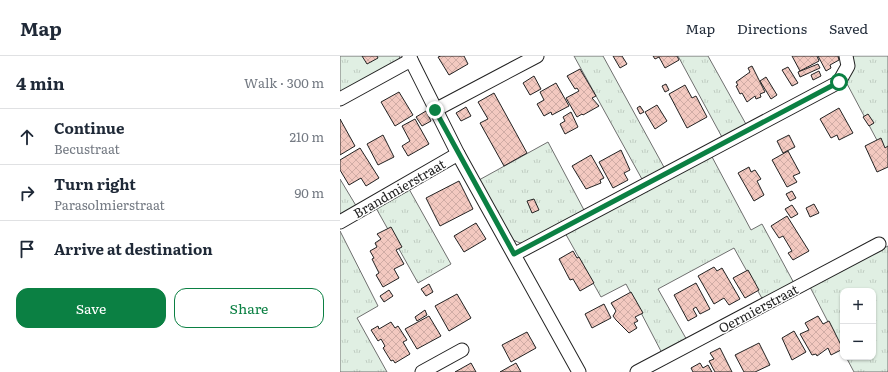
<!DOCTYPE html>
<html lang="en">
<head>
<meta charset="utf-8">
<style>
	body { margin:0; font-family:Literata,serif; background:#f2f2f3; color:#1f2937 }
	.controls { position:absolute; right:12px; bottom:12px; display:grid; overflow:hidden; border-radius:8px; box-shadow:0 1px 3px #0004 }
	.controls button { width:36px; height:36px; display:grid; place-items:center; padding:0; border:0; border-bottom:1px solid #e0e1e3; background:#fff; color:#1f2937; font:20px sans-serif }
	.stop { position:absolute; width:12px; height:12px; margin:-9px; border:3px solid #0b8043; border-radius:50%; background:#fff }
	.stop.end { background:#0b8043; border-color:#fff; box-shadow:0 1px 4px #0008 }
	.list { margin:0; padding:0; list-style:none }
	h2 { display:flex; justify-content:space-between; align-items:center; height:52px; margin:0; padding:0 16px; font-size:17px }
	h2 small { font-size:13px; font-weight:400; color:#747a83 }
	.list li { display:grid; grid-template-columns:26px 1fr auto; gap:12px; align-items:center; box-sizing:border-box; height:56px; padding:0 16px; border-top:1px solid #e0e1e3 }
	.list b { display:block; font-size:15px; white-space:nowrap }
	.list p { margin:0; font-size:13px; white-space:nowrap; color:#747a83 }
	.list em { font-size:13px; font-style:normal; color:#747a83 }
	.actions { display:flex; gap:8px; padding:12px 16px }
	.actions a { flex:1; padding:9px 0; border:1px solid #0b8043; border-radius:12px; text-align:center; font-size:14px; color:#0b8043 }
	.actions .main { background:#0b8043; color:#fff }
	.icon { flex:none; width:22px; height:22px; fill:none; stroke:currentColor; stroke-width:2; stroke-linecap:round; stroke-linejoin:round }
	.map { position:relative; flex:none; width:548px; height:316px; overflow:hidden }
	header { display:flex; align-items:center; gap:24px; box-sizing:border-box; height:56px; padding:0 20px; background:#fff; border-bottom:1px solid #e0e1e3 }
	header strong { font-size:19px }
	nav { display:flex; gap:22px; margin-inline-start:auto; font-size:14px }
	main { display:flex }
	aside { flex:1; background:#fff }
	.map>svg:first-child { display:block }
	.grass { fill:url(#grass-tufts); stroke:#6f6f6f }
	.building { fill:url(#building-cross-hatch); stroke:#222 }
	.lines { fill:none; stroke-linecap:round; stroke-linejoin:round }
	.minor-casing { stroke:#222; stroke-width:15 }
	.minor { stroke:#fff; stroke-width:13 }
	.route { stroke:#0b8043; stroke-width:5 }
	.labels { text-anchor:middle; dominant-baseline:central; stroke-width:3; stroke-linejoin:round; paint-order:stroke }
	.street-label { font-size:13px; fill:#222; stroke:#fff }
</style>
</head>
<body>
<header>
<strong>Map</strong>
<nav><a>Map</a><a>Directions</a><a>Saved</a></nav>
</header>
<main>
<aside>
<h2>4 min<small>Walk · 300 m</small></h2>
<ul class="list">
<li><svg class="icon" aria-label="ahead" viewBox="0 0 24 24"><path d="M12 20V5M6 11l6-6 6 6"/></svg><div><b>Continue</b><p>Becustraat</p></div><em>210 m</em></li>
<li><svg class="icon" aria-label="right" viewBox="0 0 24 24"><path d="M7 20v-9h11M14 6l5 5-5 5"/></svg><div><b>Turn right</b><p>Parasolmierstraat</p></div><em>90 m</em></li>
<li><svg class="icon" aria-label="arrive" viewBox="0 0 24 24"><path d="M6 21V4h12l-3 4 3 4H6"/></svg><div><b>Arrive at destination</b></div></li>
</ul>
<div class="actions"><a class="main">Save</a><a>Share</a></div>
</aside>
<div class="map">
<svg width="548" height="316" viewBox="0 0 548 316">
	<defs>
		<pattern id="grass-tufts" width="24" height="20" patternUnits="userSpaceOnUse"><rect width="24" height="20" fill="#e0efe3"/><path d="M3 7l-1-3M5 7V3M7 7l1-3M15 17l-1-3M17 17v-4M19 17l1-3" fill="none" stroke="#c0cdc2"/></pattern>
		<pattern id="building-cross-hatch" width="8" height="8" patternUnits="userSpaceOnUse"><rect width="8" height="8" fill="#f3c9c0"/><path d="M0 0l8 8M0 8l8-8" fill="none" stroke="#d0aca5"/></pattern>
	</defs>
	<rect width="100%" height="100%" fill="#fff"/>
	<g class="grass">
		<path d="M 0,0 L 60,0 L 58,7 L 0,40 Z"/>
		<path d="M 234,0 L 263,0 L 325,113 L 303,125 Z"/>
		<path d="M 338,0 L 368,0 L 407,70 L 383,83 Z"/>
		<path d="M 510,0 L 548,0 L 548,105 L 505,24 Z"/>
		<path d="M 208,86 L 244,154 L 186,186 L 180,187 L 173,184 L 139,124 Z"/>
		<path d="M 371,99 L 411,174 L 422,168 L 455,229 L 424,246 L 394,192 L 318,233 L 348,286 L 323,299 L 286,228 L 261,241 L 224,175 Z"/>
		<path d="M 0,123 L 18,153 L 0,163 Z"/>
		<path d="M 69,133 L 111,208 L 78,227 L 36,152 Z"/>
		<path d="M 0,175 L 38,250 L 17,262 L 47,316 L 0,316 Z"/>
		<path d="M 548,190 L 548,316 L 514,316 L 506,301 L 533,301 L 533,235 L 503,235 L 503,295 L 470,231 Z"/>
	</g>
	<g class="building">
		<path d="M 22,0 L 37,0 L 38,2 L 27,8 Z"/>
		<path d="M 101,0 L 124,0 L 128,8 L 109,19 L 98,1 Z"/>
		<path d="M 273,0 L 282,0 L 287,8 L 280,12 Z"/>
		<path d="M 313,0 L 337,0 L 339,4 L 325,12 L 319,1 L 315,3 Z"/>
		<path d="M 452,0 L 477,0 L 479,5 L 460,15 Z"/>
		<path d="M 478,0 L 498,0 L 499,4 L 490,9 L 491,12 L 486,15 Z"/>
		<path d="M 478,8 L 480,12 L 460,21 L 458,16 Z"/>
		<path d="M 412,10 L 425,36 L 420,38 L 421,41 L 416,43 L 415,40 L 407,46 L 402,37 L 400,38 L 396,30 L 398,29 L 396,26 L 410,16 L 408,12 Z"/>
		<path d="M 448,11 L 458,27 L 452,30 L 442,14 Z"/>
		<path d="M 240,13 L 256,40 L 252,42 L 259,50 L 243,59 L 242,58 L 237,61 L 226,42 L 239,35 L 237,32 L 235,33 L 227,20 Z"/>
		<path d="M 479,15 L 481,20 L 473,24 L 471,19 Z"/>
		<path d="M 194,20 L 201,33 L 190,39 L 183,27 Z"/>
		<path d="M 426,21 L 437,39 L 431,43 L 420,25 Z"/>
		<path d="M 216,27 L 229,50 L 212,59 L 211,56 L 204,60 L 197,48 L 204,44 L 200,36 Z"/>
		<path d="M 326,28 L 329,34 L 325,36 L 322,30 Z"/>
		<path d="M 345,29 L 352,42 L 356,40 L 367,61 L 347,72 L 329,38 Z"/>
		<path d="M 59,36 L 73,59 L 55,70 L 41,46 Z"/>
		<path d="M 154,37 L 187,97 L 164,110 L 140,67 L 148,63 L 138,46 Z"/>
		<path d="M 317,49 L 327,65 L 315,73 L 305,56 Z"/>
		<path d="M 300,50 L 304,56 L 300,58 L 297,52 Z"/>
		<path d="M 126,51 L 131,60 L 121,65 L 116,57 Z"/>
		<path d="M 499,52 L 513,77 L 499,84 L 497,79 L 491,82 L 480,63 Z"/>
		<path d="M 86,55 L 91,65 L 82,70 L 76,61 Z"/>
		<path d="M 231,56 L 238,71 L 225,78 L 220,68 L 225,65 L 223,61 Z"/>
		<path d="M 528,58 L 534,67 L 529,70 L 523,61 Z"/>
		<path d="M 0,63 L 15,90 L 0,99 Z"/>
		<path d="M 75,63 L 89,88 L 68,100 L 62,90 L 70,85 L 62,70 Z"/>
		<path d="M 43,79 L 54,101 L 38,109 L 27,88 Z"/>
		<path d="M 449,79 L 455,91 L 443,97 L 437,85 Z"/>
		<path d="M 541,82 L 545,92 L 548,90 L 548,111 L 537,116 L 525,90 Z"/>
		<path d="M 20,92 L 39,122 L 26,130 L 21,122 L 9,129 L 0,114 L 0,104 Z"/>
		<path d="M 281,94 L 290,114 L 284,117 L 288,124 L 273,132 L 259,106 Z"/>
		<path d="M 448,95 L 460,117 L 453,120 L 457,126 L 447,131 L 432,104 Z"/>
		<path d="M 251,99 L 264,122 L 260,124 L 261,127 L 246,133 L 232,110 Z"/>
		<path d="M 409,111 L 411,116 L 415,114 L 421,123 L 417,125 L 424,139 L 414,145 L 398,117 Z"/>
		<path d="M 119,125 L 133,153 L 100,170 L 86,142 Z"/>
		<path d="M 452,135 L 456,142 L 450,145 L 446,138 Z"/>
		<path d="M 194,143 L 199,154 L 192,157 L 187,145 Z"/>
		<path d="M 474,148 L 479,157 L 470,161 L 466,152 Z"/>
		<path d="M 452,149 L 458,158 L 451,162 L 445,153 Z"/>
		<path d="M 447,160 L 469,195 L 453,204 L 448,197 L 452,195 L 443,180 L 439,182 L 431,170 Z"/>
		<path d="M 136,167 L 146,183 L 124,196 L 114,180 Z"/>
		<path d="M 51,171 L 62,191 L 56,194 L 64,208 L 54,213 L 59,222 L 43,231 L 36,219 L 39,217 L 32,203 L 34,202 L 30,195 L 37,191 L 35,187 L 41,183 L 37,178 Z"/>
		<path d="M 233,195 L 237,202 L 239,201 L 254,227 L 240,235 L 233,223 L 230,224 L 219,203 Z"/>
		<path d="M 374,211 L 377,215 L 382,212 L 400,243 L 389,249 L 384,242 L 374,248 L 358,220 Z"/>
		<path d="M 408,214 L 419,234 L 405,242 L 393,222 Z"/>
		<path d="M 356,227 L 370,253 L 360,258 L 356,251 L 353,253 L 357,260 L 348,265 L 334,239 Z"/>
		<path d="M 89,228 L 93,236 L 86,240 L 81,233 Z"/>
		<path d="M 49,234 L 53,240 L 44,246 L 40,240 Z"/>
		<path d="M 291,236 L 303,257 L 295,261 L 298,265 L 294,267 L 297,272 L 289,277 L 276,264 L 273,260 L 276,255 L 271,247 Z"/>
		<path d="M 117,238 L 131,262 L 109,275 L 95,250 Z"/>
		<path d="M 264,248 L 271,262 L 252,272 L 245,258 Z"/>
		<path d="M 85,254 L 87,259 L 77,265 L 75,261 Z"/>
		<path d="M 89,260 L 101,280 L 77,293 L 65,273 Z"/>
		<path d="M 478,260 L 483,268 L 489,265 L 503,293 L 491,299 L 488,292 L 477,300 L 476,298 L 472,299 L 460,278 L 469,274 L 465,267 Z"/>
		<path d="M 51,266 L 55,272 L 58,270 L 67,284 L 63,286 L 70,298 L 55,307 L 53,304 L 51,305 L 43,292 L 45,290 L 41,283 L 38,285 L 31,274 L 38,270 L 39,273 Z"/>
		<path d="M 454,275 L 466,296 L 452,304 L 442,282 Z"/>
		<path d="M 187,276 L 196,292 L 171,306 L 162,289 Z"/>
		<path d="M 419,287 L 430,309 L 415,316 L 404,316 L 395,299 Z"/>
		<path d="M 380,292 L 392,316 L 375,316 L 369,305 L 374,303 L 370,297 Z"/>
		<path d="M 131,307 L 136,316 L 115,316 Z"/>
		<path d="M 176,307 L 181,316 L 160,316 Z"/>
		<path d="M 360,307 L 363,312 L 368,309 L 372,316 L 353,316 L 351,312 Z"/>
	</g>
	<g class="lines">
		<defs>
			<g id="minor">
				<path d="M 69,0 L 118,98 L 239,316"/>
				<path d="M 0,43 L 71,4"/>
				<path d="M 95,54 L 197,0"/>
				<path d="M 0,166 L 118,98"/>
				<path d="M 175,198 L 499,26 L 508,10 L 506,0"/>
				<path d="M 82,316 L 122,294"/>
				<path d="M 297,316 L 539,188"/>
			</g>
		</defs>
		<use href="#minor" class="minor-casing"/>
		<use href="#minor" class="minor"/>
	</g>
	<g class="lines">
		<path class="route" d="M 95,54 L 174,198 L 499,26"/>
	</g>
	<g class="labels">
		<g class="street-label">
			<text transform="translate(59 132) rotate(-30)">Brandmierstraat</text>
			<text transform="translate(418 252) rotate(-28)">Oermierstraat</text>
		</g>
	</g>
</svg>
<div class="controls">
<button>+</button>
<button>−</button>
</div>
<div class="stop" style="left:499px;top:26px"></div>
<div class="stop end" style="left:95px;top:54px"></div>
</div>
</main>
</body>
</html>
